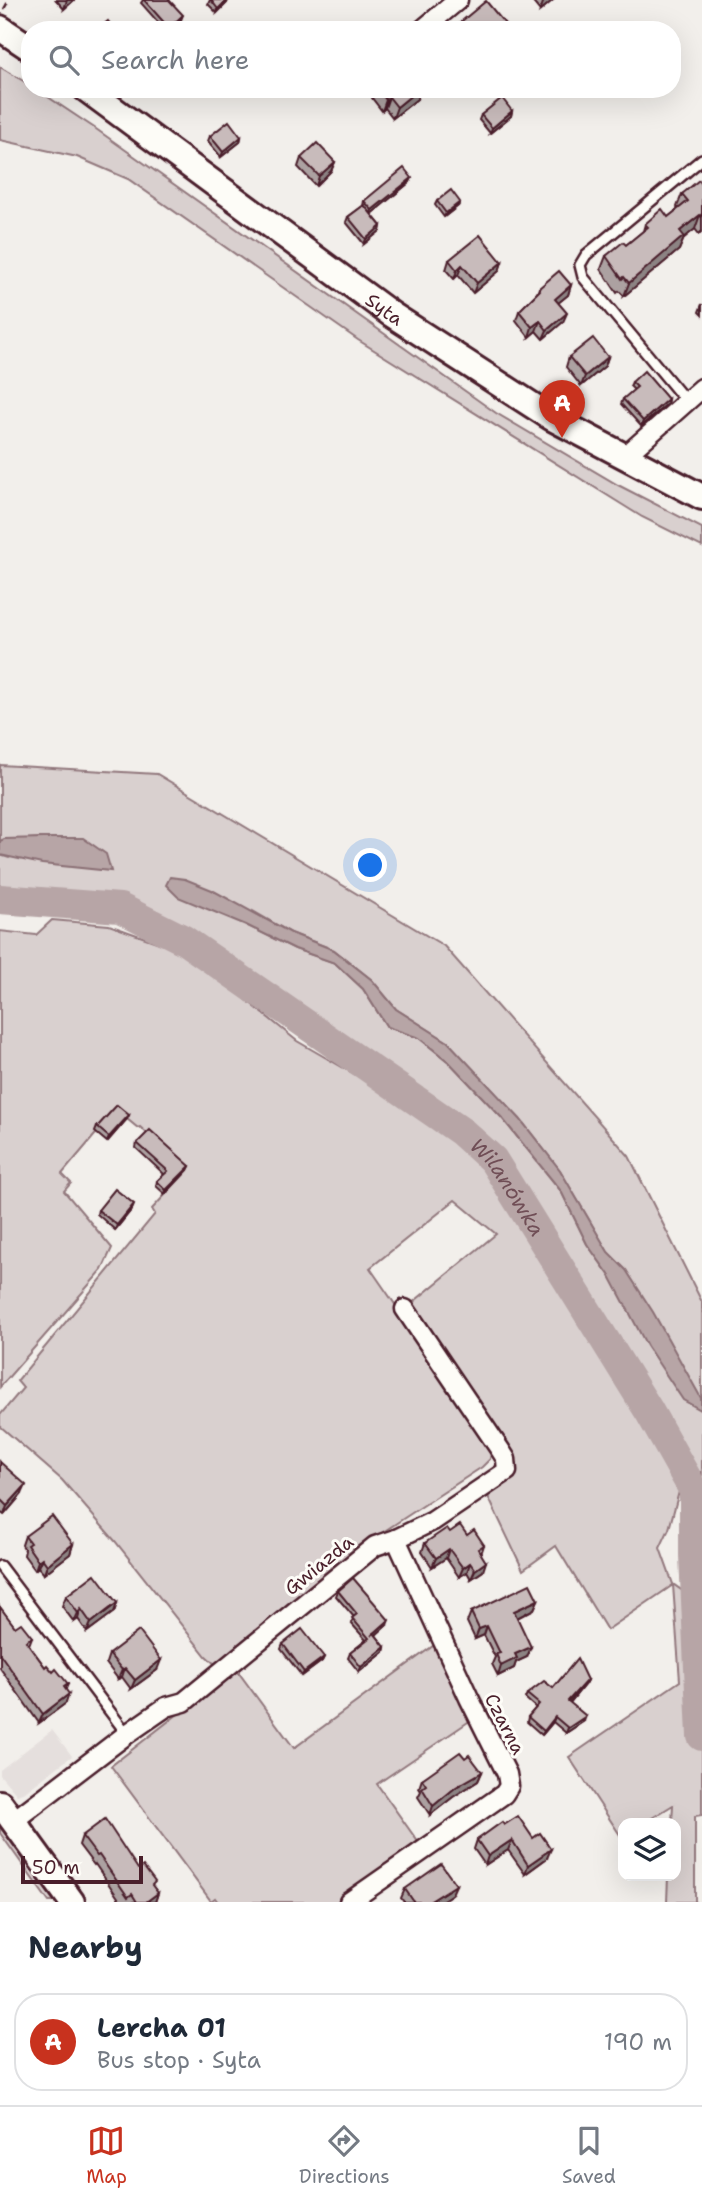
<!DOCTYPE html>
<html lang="en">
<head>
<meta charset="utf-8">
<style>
	body { margin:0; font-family:"Shantell Sans",sans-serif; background:#f6f6f7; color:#1f2937 }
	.controls { position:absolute; right:21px; bottom:21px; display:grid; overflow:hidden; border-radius:14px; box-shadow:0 7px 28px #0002 }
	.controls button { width:63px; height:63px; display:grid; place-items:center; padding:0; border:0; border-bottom:2px solid #e0e1e3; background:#fff; color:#1f2937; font:35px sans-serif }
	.scale { position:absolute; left:21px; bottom:18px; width:122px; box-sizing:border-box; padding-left:7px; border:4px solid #4a1f2b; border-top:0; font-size:19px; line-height:24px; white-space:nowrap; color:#4a1f2b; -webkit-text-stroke:5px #fdfcf7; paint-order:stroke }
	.you { position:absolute; left:371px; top:866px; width:24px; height:24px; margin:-18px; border:5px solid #fff; border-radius:50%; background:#1a73e8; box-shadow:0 0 0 10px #1a73e833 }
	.badge { display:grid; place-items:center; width:46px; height:46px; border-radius:50%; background:#c8321e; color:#fff; font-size:23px; font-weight:700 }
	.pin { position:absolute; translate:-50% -58px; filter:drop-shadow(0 2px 4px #0008) }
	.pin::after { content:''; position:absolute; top:37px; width:24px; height:21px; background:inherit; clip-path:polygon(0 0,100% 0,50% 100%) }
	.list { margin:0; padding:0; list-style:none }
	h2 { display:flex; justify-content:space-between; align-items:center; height:91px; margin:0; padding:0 28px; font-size:30px }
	h2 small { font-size:23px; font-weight:400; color:#747a83 }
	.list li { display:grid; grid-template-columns:46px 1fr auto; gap:21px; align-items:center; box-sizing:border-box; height:98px; margin:0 14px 14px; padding:0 14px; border:2px solid #e0e1e3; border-radius:28px }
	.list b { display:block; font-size:26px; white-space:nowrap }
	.list p { margin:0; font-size:23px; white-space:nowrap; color:#747a83 }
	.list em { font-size:23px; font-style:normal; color:#747a83 }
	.icon { flex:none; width:38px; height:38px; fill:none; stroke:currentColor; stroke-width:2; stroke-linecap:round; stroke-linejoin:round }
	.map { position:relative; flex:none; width:702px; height:1902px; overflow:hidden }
	.search { position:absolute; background:#fff; box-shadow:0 7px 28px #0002; left:21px; right:21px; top:21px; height:77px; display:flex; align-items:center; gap:18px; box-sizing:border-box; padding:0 24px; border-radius:28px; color:#747a83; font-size:26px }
	.sheet { height:203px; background:#fff }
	nav { display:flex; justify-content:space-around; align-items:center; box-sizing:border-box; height:98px; border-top:2px solid #e0e1e3; background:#fff; font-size:19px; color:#747a83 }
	nav a { display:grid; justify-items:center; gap:4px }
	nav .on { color:#c8321e }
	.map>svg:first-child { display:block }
	.built { fill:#e5dfdd }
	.green { fill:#d9d0cf; stroke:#92787d; stroke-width:2; fill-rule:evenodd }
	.water { fill:#b7a5a6; stroke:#8b6f75; stroke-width:2 }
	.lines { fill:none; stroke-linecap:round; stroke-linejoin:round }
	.river { stroke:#b7a5a6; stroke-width:30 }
	.lane-casing { stroke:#4a1f2b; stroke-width:14 }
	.street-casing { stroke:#4a1f2b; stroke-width:23 }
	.secondary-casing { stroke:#4a1f2b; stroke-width:30 }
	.path { stroke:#4a1f2b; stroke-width:2.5; stroke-dasharray:7 5; stroke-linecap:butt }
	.lane { stroke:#fdfcf7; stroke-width:9 }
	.street { stroke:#fdfcf7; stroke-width:18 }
	.secondary { stroke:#fdfcf7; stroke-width:24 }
	.wall { fill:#aca1a1; stroke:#4a1f2b; stroke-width:2 }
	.shaded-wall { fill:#8c8383; stroke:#4a1f2b; stroke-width:2 }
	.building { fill:#c8bbbb; stroke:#4a1f2b; stroke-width:2 }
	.labels { text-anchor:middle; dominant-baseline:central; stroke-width:6; stroke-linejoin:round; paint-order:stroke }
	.street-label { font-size:19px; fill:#4a1f2b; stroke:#fdfcf7 }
	.water-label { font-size:21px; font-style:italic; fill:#704e56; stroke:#fdfcf7 }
</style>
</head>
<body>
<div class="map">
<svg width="702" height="1902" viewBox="0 0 702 1902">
	<rect width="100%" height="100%" fill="#f2efeb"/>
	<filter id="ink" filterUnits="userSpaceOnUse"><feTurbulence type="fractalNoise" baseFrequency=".0143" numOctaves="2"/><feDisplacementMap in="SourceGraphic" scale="14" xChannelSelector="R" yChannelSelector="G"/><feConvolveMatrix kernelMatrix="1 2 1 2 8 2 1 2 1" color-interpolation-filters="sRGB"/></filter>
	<g filter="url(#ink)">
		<path class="built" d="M 52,1730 L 72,1756 L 25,1792 L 17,1795 L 0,1775 L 0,1770 Z"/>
		<g class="green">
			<path d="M 0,67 L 30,85 L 30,89 L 36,89 L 96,129 L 496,413 L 618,485 L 702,528 L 702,547 L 642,517 L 358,340 L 128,179 L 77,157 L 0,140 Z"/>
			<path d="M 0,765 L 157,774 L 444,946 L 629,1156 L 702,1302 L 702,1535 L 700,1488 L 674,1436 L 501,1151 L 191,934 L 141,912 L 110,902 L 0,892 L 0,855 L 9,858 L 44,838 L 0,841 ZM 253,911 L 291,933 L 334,950 L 372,980 L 396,1009 L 448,1042 L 520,1119 L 560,1170 L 608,1252 L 626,1270 L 610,1276 L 587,1244 L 561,1191 L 502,1118 L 450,1063 L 419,1038 L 387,1027 L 363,989 L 335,963 L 295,949 L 246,925 Z"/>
			<path d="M 52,920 L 109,925 L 179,950 L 228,985 L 297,1041 L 385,1092 L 483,1163 L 519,1216 L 562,1295 L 625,1387 L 661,1455 L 674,1470 L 681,1484 L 669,1529 L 660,1548 L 673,1584 L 684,1592 L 692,1614 L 695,1691 L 702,1691 L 702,1815 L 695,1816 L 695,1902 L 667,1902 L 668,1876 L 676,1876 L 676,1823 L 672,1823 L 673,1805 L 644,1823 L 623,1823 L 622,1838 L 569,1757 L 680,1681 L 673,1585 L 607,1630 L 556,1546 L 523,1570 L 485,1490 L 516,1470 L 504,1447 L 411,1304 L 496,1234 L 455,1200 L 370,1268 L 492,1445 L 490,1459 L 482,1467 L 383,1532 L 218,1667 L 206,1656 L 115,1541 L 62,1480 L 0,1426 L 0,1415 L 23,1388 L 17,1381 L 155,1214 L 152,1209 L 188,1170 L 140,1127 L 138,1128 L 116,1110 L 62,1174 L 71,1183 L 64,1191 L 112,1248 L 102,1270 L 0,1387 L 0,931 L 36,935 Z"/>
			<path d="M 437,1643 L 474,1718 L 377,1784 L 421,1846 L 340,1902 L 218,1902 L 215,1898 L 211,1901 L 111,1766 L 236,1669 L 294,1748 Z"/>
			<path d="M 0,1815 L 63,1902 L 49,1902 L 0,1833 Z"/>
		</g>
		<g class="water">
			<path d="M 44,838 L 83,838 L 106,854 L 111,871 L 42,864 L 0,855 L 0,841 L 4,839 Z"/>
			<path d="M 170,877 L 185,879 L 212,890 L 291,933 L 334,950 L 372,980 L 396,1009 L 448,1042 L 520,1119 L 560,1170 L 608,1252 L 626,1270 L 653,1312 L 701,1398 L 701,1410 L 683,1400 L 647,1346 L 610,1276 L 587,1244 L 561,1191 L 502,1118 L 450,1063 L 419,1038 L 387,1027 L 363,989 L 335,963 L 295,949 L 246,925 L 178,897 L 166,885 Z"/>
		</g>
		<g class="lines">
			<path class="river" id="s1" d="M 0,899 L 120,908 L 184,940 L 462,1132 L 493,1160 L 649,1411 L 694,1491 L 694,1555 L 702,1736"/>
			<defs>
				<g id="lane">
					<path d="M 686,401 L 583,277 L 580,265 L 586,255 L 702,159"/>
					<path d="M 0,1566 L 127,1734"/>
				</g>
				<g id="street">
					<path d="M 422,30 L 458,0"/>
					<path d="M 624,457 L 702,388"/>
					<path d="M 13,1821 L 127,1734 L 166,1707 L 184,1702 L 375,1546 L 396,1539 L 433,1521 L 507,1471 L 506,1459 L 501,1451 L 405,1309"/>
					<path d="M 349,1902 L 504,1794 L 509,1786 L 507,1774 L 469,1698 L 396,1539"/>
				</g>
				<g id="secondary">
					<path d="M 0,28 L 30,48"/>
					<path id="s2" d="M 86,89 L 391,314 L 552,418 L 702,497"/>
					<path d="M 0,1803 L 72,1902"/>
				</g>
			</defs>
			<use href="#lane" class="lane-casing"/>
			<use href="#street" class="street-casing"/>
			<use href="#secondary" class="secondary-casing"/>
			<path class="path" d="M 4,9 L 9,0"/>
			<use href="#lane" class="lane"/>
			<use href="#street" class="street"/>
			<use href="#secondary" class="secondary"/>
		</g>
		<g class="wall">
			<path d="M 56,0 L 74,0 L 64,9 Z"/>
			<path d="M 143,0 L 169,0 L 181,20 L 170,30 L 165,30 L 141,3 Z"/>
			<path d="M 210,0 L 228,0 L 227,3 L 217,13 L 208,4 Z"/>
			<path d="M 531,0 L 553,0 L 540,11 Z"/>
			<path d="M 369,89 L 420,89 L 417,99 L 393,118 L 385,108 L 382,111 L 372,98 L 373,95 Z"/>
			<path d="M 512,111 L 511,116 L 490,133 L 479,120 L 481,115 Z"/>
			<path d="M 210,136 L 241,137 L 240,142 L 221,157 L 208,141 Z"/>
			<path d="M 301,158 L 335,162 L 331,171 L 316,186 L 298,167 Z"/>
			<path d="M 410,182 L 371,214 L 381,226 L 380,231 L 364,244 L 346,222 L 348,217 L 363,206 L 364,201 Z"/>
			<path d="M 702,182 L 702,231 L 699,234 L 695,229 L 684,238 L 679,250 L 624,296 L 619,291 L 617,293 L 601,269 L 606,256 L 626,245 L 643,231 L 645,224 L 668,217 L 679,209 L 677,207 L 682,194 Z"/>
			<path d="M 437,201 L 458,206 L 444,217 L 435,205 Z"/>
			<path d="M 449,260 L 502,262 L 499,271 L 473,293 L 458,275 L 454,279 L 446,270 Z"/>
			<path d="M 571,285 L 568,295 L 558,303 L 563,322 L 543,339 L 536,331 L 529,337 L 516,320 L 519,311 L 537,293 L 539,288 Z"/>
			<path d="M 702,304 L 702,315 L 699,312 Z"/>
			<path d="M 569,357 L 608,357 L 605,366 L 581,386 L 566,367 Z"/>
			<path d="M 632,382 L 668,399 L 667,404 L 641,426 L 621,404 L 623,399 L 634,390 L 630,386 Z"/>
			<path d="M 129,1115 L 127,1119 L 107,1142 L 95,1132 L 97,1127 Z"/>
			<path d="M 137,1143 L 190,1166 L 188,1170 L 165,1194 L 156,1186 L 157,1181 L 164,1174 L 136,1148 Z"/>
			<path d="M 132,1209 L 115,1230 L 97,1214 L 98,1210 Z"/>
			<path d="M 0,1462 L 22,1494 L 4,1515 L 0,1512 Z"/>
			<path d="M 450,1532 L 467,1535 L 484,1545 L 481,1554 L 483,1571 L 471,1579 L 467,1572 L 459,1577 L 446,1558 L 432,1567 L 422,1552 L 425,1543 Z"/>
			<path d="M 25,1536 L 73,1544 L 70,1554 L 44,1574 L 38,1567 L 35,1570 L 24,1555 L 25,1550 L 22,1545 Z"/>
			<path d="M 338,1591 L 387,1625 L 376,1635 L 385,1647 L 384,1652 L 359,1672 L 348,1658 L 350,1653 L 366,1640 L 351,1623 L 354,1617 L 336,1596 Z"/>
			<path d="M 66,1596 L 117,1603 L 114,1612 L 87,1632 L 78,1619 L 74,1622 L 62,1606 Z"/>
			<path d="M 538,1600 L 534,1609 L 517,1618 L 527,1657 L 516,1662 L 514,1668 L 498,1676 L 492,1664 L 495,1657 L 484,1635 L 475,1639 L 467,1622 L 471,1612 Z"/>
			<path d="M 0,1607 L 15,1627 L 32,1637 L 29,1645 L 45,1667 L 68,1684 L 66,1689 L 66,1703 L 39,1723 L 0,1668 Z"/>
			<path d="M 283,1644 L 324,1657 L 322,1661 L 302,1676 L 281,1649 Z"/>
			<path d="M 109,1654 L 157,1670 L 131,1689 L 122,1677 L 118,1679 L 106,1663 Z"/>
			<path d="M 587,1680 L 585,1684 L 570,1703 L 584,1721 L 566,1733 L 553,1722 L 542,1735 L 527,1722 L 528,1717 L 536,1708 L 525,1698 L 527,1694 Z"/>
			<path d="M 465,1758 L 482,1772 L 478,1781 L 453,1797 L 430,1815 L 418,1797 L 421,1791 L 419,1788 L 422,1779 Z"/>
			<path d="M 504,1825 L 547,1858 L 525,1874 L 508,1850 L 485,1865 L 474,1849 L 477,1840 Z"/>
			<path d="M 82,1836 L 138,1869 L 158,1893 L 155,1902 L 121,1902 L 95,1864 L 94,1865 L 79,1845 Z"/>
			<path d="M 405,1889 L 452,1894 L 440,1902 L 404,1902 L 401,1898 Z"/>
		</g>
		<g class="shaded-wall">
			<path d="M 67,0 L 74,0 L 64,9 Z"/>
			<path d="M 227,0 L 228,0 L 227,3 L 217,13 L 218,9 Z"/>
			<path d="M 544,0 L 553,0 L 540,11 Z"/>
			<path d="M 183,15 L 181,20 L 170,30 L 169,30 L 169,28 Z"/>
			<path d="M 419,89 L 420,89 L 417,99 L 393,118 L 397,107 Z"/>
			<path d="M 389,97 L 385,108 L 382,111 L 386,100 Z"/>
			<path d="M 512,111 L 511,116 L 490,133 L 492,128 Z"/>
			<path d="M 241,137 L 240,142 L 221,157 L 223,152 Z"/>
			<path d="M 335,162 L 331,171 L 316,186 L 319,176 Z"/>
			<path d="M 412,178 L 410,182 L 370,215 L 372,210 Z"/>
			<path d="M 460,202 L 458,206 L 444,217 L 446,213 Z"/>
			<path d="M 700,215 L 695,229 L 684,238 L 679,250 L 624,296 L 629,283 L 680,231 Z"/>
			<path d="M 381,226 L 380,231 L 364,244 L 366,239 Z"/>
			<path d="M 502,262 L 499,271 L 473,293 L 477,283 Z"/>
			<path d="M 462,265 L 458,275 L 454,279 L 457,270 Z"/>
			<path d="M 571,285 L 568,295 L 552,308 L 555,299 Z"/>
			<path d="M 567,313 L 563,322 L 543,339 L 547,330 Z"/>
			<path d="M 540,321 L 536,331 L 529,337 L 532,327 Z"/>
			<path d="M 608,357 L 605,366 L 581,386 L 585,376 Z"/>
			<path d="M 668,399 L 667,404 L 641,426 L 643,421 Z"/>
			<path d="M 129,1115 L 127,1119 L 107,1142 L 109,1137 Z"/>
			<path d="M 190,1166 L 188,1170 L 165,1194 L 166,1190 Z"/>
			<path d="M 134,1204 L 132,1209 L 115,1230 L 117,1225 Z"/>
			<path d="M 26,1485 L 22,1494 L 4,1515 L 7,1506 Z"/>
			<path d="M 73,1544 L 70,1554 L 44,1574 L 47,1565 Z"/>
			<path d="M 449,1549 L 446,1558 L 432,1567 L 436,1558 Z"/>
			<path d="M 42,1558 L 38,1567 L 35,1570 L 38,1561 Z"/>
			<path d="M 486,1562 L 483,1571 L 471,1579 L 475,1570 Z"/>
			<path d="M 470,1563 L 467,1572 L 459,1577 L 463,1568 Z"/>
			<path d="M 538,1600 L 534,1609 L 511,1621 L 514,1611 Z"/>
			<path d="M 117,1603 L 114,1612 L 87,1632 L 91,1623 Z"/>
			<path d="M 81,1609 L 78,1619 L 74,1622 L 78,1613 Z"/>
			<path d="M 389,1620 L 387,1625 L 369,1641 L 371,1636 Z"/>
			<path d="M 487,1626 L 484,1635 L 475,1639 L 479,1629 Z"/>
			<path d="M 385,1647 L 384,1652 L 359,1672 L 361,1667 Z"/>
			<path d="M 531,1647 L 527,1657 L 516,1662 L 514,1668 L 498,1676 L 501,1666 L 515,1654 Z"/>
			<path d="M 324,1657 L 322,1661 L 302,1676 L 304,1672 Z"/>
			<path d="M 161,1660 L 157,1670 L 131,1689 L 135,1680 Z"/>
			<path d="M 125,1668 L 122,1677 L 118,1679 L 122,1670 Z"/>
			<path d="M 587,1680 L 585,1684 L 567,1706 L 568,1701 Z"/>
			<path d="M 69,1694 L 66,1703 L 39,1723 L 43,1714 Z"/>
			<path d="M 586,1716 L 584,1721 L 566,1733 L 568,1728 Z"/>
			<path d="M 555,1717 L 553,1722 L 542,1735 L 544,1731 Z"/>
			<path d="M 482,1772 L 478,1781 L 453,1797 L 430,1815 L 433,1806 L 456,1787 Z"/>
			<path d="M 512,1840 L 508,1850 L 485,1865 L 488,1856 Z"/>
			<path d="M 551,1849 L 547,1858 L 525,1874 L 528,1865 Z"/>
			<path d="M 456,1885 L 452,1894 L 440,1902 L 429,1902 Z"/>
			<path d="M 158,1893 L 155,1902 L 146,1902 Z"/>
		</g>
		<g class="building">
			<path d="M 144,0 L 169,0 L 183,15 L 169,28 Z"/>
			<path d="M 211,0 L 227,0 L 218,9 Z"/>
			<path d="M 486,1 L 510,30 L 451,30 Z"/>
			<path d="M 108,21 L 115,30 L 97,30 Z"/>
			<path d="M 378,89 L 419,89 L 397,107 L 389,97 L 386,100 Z"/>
			<path d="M 502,98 L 512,111 L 492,128 L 481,115 Z"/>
			<path d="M 229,121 L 241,137 L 223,152 L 210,136 Z"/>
			<path d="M 317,143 L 335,162 L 319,176 L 301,158 Z"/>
			<path d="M 404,168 L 412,178 L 372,210 L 364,201 Z"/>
			<path d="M 699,180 L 701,183 L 702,182 L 702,218 L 700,215 L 680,231 L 684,236 L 629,283 L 624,277 L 622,279 L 606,256 L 623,242 L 626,245 L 648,227 L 645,224 L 662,209 L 668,217 L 688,201 L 682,194 Z"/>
			<path d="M 451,190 L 460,202 L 446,213 L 437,201 Z"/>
			<path d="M 364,205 L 381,226 L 366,239 L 348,217 Z"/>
			<path d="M 480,235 L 502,262 L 477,283 L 462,265 L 457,270 L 449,260 Z"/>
			<path d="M 559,271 L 571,285 L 555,299 L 567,313 L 547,330 L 540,321 L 532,327 L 519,311 L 540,290 L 539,288 Z"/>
			<path d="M 593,338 L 608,357 L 585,376 L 569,357 Z"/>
			<path d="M 644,371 L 668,399 L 643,421 L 623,399 L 637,387 L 632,382 Z"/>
			<path d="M 117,1105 L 129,1115 L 109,1137 L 97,1127 Z"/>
			<path d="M 150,1130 L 190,1166 L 166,1190 L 157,1181 L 168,1171 L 137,1143 Z"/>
			<path d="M 115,1189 L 134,1204 L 117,1225 L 98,1210 Z"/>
			<path d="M 0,1462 L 26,1485 L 7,1506 L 0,1499 Z"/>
			<path d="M 52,1516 L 73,1544 L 47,1565 L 42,1558 L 38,1561 L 27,1545 L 30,1543 L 25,1536 Z"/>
			<path d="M 460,1525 L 467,1535 L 474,1530 L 484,1545 L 478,1549 L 486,1562 L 475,1570 L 470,1563 L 463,1568 L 449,1549 L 436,1558 L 425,1543 L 447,1528 L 450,1532 Z"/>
			<path d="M 95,1574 L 117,1603 L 91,1623 L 81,1609 L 78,1613 L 66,1596 Z"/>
			<path d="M 353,1578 L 389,1620 L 371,1636 L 374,1633 L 385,1647 L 361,1667 L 350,1653 L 369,1638 L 352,1618 L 357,1614 L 338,1591 Z"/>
			<path d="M 530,1584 L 538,1600 L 514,1611 L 531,1647 L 515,1654 L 517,1658 L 501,1666 L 496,1654 L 500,1653 L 487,1626 L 479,1629 L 471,1612 Z"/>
			<path d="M 0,1607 L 15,1627 L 21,1623 L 32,1637 L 26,1641 L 45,1667 L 47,1665 L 53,1672 L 56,1669 L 68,1684 L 64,1687 L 69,1694 L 43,1714 L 0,1654 Z"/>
			<path d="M 302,1629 L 324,1657 L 304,1672 L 283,1644 Z"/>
			<path d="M 139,1631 L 161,1660 L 135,1680 L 125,1668 L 122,1670 L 109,1654 Z"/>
			<path d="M 577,1659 L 587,1680 L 568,1701 L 586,1716 L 568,1728 L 555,1717 L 544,1731 L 528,1717 L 539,1704 L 527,1694 L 544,1681 L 553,1688 Z"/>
			<path d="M 460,1752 L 465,1758 L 469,1755 L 482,1772 L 456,1787 L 433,1806 L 422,1788 L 426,1785 L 422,1779 Z"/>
			<path d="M 518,1816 L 533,1838 L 540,1833 L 551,1849 L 528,1865 L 512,1840 L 488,1856 L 477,1840 L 502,1822 L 504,1825 Z"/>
			<path d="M 105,1819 L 138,1869 L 143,1866 L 155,1882 L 152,1885 L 158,1893 L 146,1902 L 137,1902 L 132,1894 L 128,1897 L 99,1855 L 97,1856 L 82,1836 Z"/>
			<path d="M 441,1864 L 456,1885 L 429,1902 L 414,1902 L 405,1889 Z"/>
		</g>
	</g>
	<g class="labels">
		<g class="street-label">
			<text stroke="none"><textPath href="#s2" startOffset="371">Syta</textPath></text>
			<text transform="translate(319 1565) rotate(-39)">Gwiazda</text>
			<text transform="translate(505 1724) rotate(63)">Czarna</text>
		</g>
		<g class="water-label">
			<text stroke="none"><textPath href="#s1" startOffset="602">Wilanówka</textPath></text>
		</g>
	</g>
</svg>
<div class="controls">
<button><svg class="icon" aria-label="layers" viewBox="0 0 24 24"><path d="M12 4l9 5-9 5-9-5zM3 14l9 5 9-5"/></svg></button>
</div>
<div class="scale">50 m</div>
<div class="you"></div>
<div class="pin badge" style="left:562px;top:438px">A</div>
<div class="search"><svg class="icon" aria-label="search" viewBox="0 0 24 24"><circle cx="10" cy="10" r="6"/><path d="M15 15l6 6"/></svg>Search here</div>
</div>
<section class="sheet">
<h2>Nearby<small></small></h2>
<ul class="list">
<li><span class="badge">A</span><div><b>Lercha 01</b><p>Bus stop · Syta</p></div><em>190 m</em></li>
</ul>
</section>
<nav>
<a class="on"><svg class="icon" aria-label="map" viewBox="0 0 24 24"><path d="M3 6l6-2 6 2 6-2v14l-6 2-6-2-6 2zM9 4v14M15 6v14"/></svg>Map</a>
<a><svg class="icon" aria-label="directions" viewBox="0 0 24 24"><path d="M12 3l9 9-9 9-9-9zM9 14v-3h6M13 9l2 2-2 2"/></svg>Directions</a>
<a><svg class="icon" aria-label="saved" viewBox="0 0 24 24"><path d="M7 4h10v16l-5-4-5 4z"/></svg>Saved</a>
</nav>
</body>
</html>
